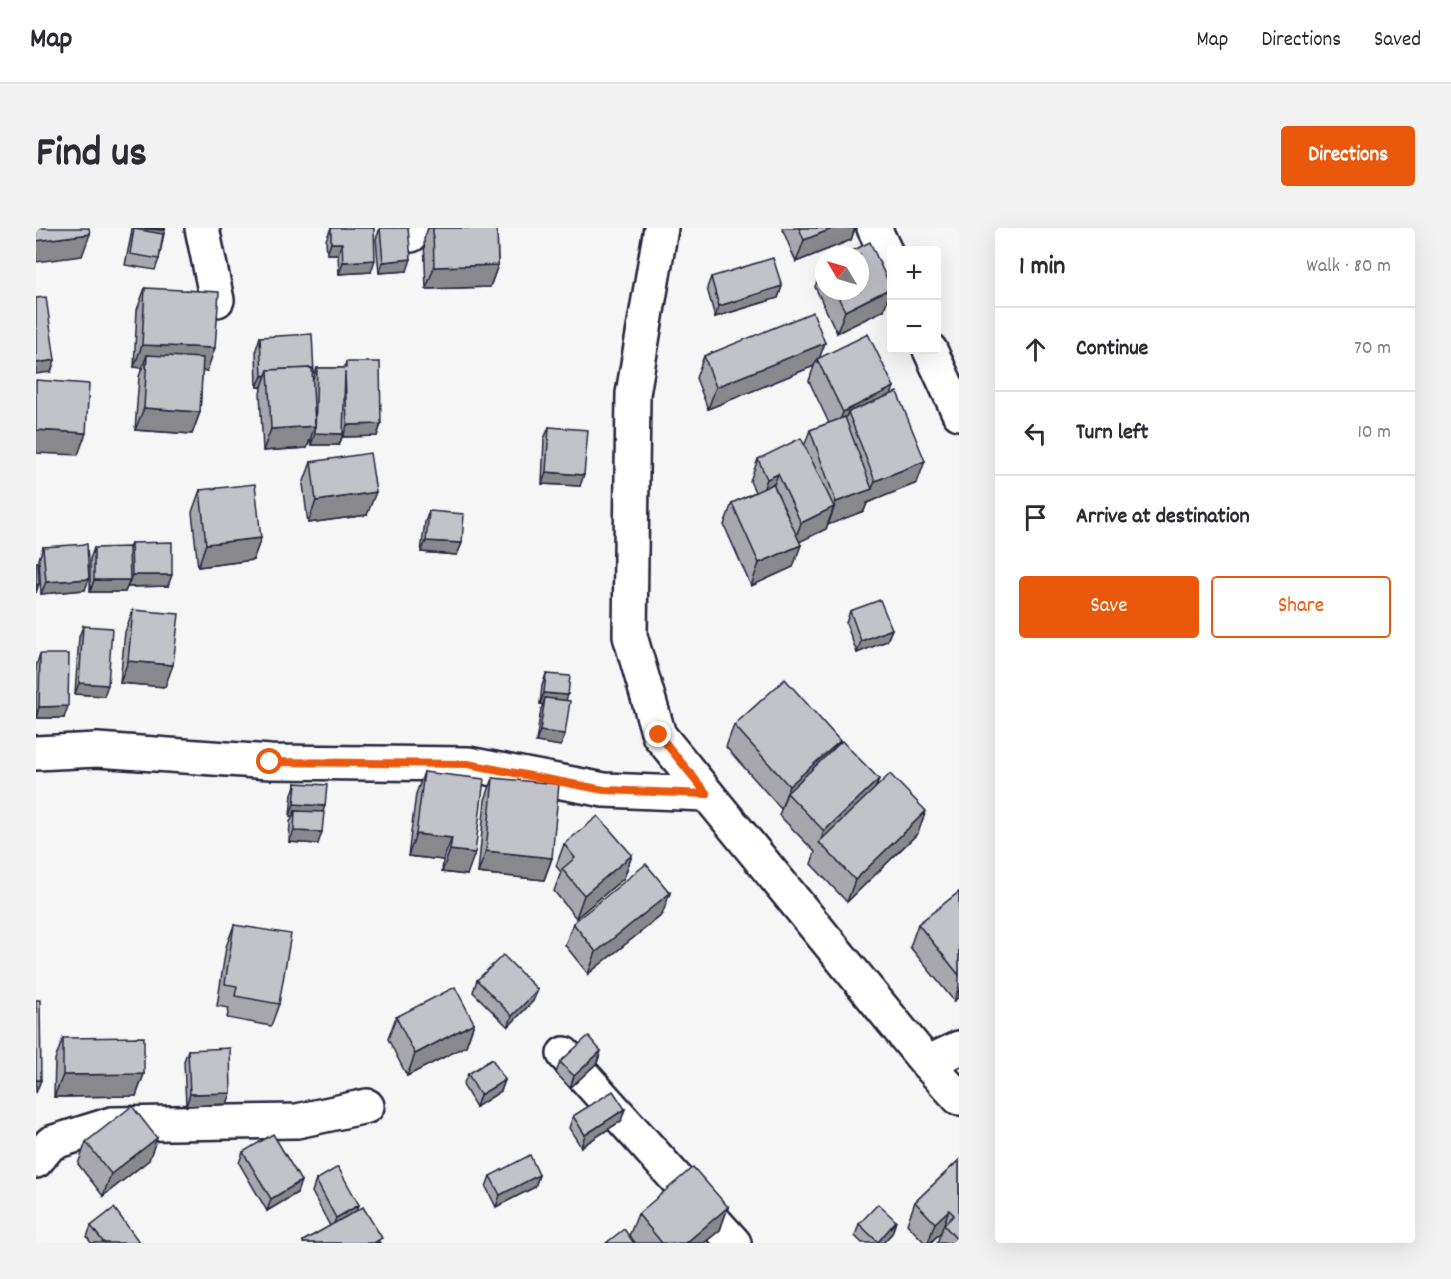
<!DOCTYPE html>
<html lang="en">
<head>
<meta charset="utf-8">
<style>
	body { margin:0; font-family:Dekko,sans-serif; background:#f2f2f3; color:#2b2b33 }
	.controls { position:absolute; right:18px; top:18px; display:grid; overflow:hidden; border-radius:6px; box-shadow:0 6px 24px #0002 }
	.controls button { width:54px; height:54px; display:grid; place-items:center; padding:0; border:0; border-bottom:2px solid #e1e1e2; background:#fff; color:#2b2b33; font:30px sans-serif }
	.compass { position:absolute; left:779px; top:18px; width:54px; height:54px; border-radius:50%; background:#fff; box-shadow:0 6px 24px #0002; rotate:308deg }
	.stop { position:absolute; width:18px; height:18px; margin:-14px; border:4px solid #ea580c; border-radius:50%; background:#fff }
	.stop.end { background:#ea580c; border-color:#fff; box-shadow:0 2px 6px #0008 }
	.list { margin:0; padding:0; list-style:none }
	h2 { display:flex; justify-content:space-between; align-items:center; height:78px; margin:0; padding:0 24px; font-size:26px }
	h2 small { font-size:20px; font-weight:400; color:#7c7c81 }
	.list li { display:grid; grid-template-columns:39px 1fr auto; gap:18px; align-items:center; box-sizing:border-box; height:84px; padding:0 24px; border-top:2px solid #e1e1e2 }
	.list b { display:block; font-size:22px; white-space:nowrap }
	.list em { font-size:20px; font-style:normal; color:#7c7c81 }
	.actions { display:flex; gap:12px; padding:18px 24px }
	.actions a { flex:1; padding:14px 0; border:2px solid #ea580c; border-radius:6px; text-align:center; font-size:21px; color:#ea580c }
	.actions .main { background:#ea580c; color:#fff }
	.icon { flex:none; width:33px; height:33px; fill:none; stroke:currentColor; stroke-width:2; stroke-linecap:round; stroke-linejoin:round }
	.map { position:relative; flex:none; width:923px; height:1015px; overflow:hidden; border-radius:6px }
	header { display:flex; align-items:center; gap:36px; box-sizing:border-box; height:84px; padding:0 30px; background:#fff; border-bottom:2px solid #e1e1e2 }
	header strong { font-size:28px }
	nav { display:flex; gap:33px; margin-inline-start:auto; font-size:21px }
	.intro { display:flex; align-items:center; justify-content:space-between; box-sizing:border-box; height:144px; padding:0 36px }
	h1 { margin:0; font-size:42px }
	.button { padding:15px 27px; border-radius:6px; background:#ea580c; color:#fff; font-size:21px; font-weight:700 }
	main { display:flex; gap:36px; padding:0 36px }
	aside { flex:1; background:#fff; border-radius:6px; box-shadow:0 6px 24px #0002 }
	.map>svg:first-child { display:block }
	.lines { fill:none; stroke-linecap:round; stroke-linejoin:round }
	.street-casing { stroke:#22223b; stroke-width:38 }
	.street { stroke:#fff; stroke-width:33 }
	.wall { fill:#a7a7ad; stroke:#22223b; stroke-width:1.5 }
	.shaded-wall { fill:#88888d; stroke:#22223b; stroke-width:1.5 }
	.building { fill:#c2c2c9; stroke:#22223b; stroke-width:1.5 }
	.route { stroke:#ea580c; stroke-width:8 }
</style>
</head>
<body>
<header>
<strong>Map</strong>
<nav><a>Map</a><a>Directions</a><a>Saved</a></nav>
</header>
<div class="intro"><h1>Find us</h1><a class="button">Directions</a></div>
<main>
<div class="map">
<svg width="923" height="1015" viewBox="0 0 923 1015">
	<rect width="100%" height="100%" fill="#f6f6f7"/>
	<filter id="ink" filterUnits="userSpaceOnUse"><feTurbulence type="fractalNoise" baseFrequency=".0167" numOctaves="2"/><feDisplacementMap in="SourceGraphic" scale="12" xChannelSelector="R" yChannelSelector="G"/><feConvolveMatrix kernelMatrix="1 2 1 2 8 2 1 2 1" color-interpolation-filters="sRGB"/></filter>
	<g filter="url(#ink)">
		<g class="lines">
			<defs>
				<g id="street">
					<path d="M 166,0 L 181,72"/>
					<path d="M 625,0 L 597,166 L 594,408 L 623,507 L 891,835 L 923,870"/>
					<path d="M 838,0 L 856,38"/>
					<path d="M 375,7 L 375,0"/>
					<path d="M 894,122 L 923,185"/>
					<path d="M 0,525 L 61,522 L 234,534 L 432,536 L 568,562 L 671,566"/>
					<path d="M 528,826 L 698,1015"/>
					<path d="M 891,835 L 923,820"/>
					<path d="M 0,933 L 15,915 L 76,896 L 261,893 L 331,878"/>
				</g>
			</defs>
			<use href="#street" class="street-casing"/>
			<use href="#street" class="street"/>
		</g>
		<g class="wall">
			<path d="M 96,0 L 129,0 L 123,31 L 119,42 L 89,37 L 95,8 Z"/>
			<path d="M 295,0 L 335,44 L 303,46 L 302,26 L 291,26 L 290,12 Z"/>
			<path d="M 344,0 L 371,43 L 343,45 L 340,11 Z"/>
			<path d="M 392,0 L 461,0 L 462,37 L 454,59 L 390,61 L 388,11 Z"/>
			<path d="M 746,0 L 819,0 L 815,12 L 760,34 Z"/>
			<path d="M 787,37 L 788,37 L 788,63 L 824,63 L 848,82 L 801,105 L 779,59 Z"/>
			<path d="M 675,49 L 746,58 L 742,70 L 679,89 L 671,60 Z"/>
			<path d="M 109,60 L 171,143 L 166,142 L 164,184 L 156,206 L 99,202 L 103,149 L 106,140 L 98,139 L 101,82 Z"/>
			<path d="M 224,109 L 277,149 L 277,151 L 281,140 L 308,140 L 310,134 L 345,196 L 341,208 L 307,209 L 307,207 L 303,217 L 275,217 L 275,210 L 271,220 L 227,223 L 224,165 L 226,159 L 221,159 L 220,121 Z"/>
			<path d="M 668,128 L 784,129 L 855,167 L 881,255 L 831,275 L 828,283 L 792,296 L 790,301 L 764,313 L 757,339 L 715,358 L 688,297 L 696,275 L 719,264 L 714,253 L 722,231 L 769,216 L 774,202 L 793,195 L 773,153 L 778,138 L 672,181 L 660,150 Z"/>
			<path d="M 513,199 L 544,258 L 506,256 L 508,211 Z"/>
			<path d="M 275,234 L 331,287 L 272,295 L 267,256 Z"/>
			<path d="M 164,262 L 225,310 L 217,332 L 162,339 L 156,284 Z"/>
			<path d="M 393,283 L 426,315 L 421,327 L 385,324 L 389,294 Z"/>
			<path d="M 95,315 L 132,358 L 91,359 L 89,364 L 54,364 L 54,331 L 58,320 L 93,321 Z"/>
			<path d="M 7,319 L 49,362 L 5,366 L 3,331 Z"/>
			<path d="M 97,382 L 129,459 L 84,455 L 89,404 Z"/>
			<path d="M 814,383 L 856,401 L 851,413 L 821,425 L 810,395 Z"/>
			<path d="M 47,398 L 68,468 L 39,466 L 43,409 Z"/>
			<path d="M 4,426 L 28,490 L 0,490 L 0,438 Z"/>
			<path d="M 510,446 L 530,472 L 529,506 L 525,518 L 500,514 L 505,481 L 507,477 L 504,476 L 506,458 Z"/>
			<path d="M 698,497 L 803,516 L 843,551 L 840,559 L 882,605 L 811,674 L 775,636 L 779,624 L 743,587 L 746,579 L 745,581 L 690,519 Z"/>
			<path d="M 388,544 L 431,647 L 406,644 L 407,632 L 372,628 L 380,566 Z"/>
			<path d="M 457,550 L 516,630 L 508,652 L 442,645 L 449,572 Z"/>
			<path d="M 260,555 L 287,584 L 282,616 L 253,614 L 254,594 L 257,588 L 254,588 L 256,566 Z"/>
			<path d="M 528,616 L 596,627 L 588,650 L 540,690 L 518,663 L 525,644 L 520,638 Z"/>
			<path d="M 923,664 L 923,769 L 918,773 L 874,719 L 882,696 Z"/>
			<path d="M 626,687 L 552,746 L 529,717 L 537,695 Z"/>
			<path d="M 198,697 L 243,776 L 235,798 L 191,790 L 193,780 L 181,778 L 190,719 Z"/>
			<path d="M 441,752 L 497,773 L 472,799 L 437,764 Z"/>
			<path d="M 360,789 L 438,795 L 430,818 L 371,848 L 352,811 Z"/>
			<path d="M 27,810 L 108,846 L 100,868 L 18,869 L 19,832 Z"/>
			<path d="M 152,822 L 191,876 L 150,878 L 148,833 Z"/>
			<path d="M 565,823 L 561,835 L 534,860 L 520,845 L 524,834 Z"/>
			<path d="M 432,846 L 469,852 L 465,863 L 440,879 L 427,857 Z"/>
			<path d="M 537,888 L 585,893 L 545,919 L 533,900 Z"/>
			<path d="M 50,914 L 113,932 L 67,968 L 42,936 Z"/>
			<path d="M 207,924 L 261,965 L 231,983 L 203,935 Z"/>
			<path d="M 923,932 L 923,1015 L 901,1015 L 905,1004 L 894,1015 L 889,1015 L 871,996 L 879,974 Z"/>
			<path d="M 503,947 L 499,959 L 460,979 L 450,959 L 454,948 Z"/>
			<path d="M 280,952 L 321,983 L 344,1015 L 267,1015 L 267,1013 L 294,998 L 276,964 Z"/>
			<path d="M 692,979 L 684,1002 L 668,1015 L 600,1015 L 593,1008 L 602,986 Z"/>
			<path d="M 860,993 L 856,1005 L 847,1015 L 826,1015 L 819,1008 L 823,996 Z"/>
			<path d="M 55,998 L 104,1015 L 55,1015 L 51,1009 Z"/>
		</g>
		<g class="shaded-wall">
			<path d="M 99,0 L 129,2 L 125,13 L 97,8 Z"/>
			<path d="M 798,0 L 819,0 L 815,12 L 760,34 L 768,12 Z"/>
			<path d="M 54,6 L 46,28 L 0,34 L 0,13 Z"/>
			<path d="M 295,15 L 306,15 L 302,26 L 291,26 Z"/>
			<path d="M 375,31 L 371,43 L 343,45 L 347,34 Z"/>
			<path d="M 339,32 L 335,44 L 303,46 L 307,34 Z"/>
			<path d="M 462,37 L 454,59 L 390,61 L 398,39 Z"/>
			<path d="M 746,58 L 742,70 L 679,89 L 683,78 Z"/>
			<path d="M 855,60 L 848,82 L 801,105 L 809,83 Z"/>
			<path d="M 789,115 L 782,134 L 781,131 L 778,138 L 672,181 L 680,159 Z"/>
			<path d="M 106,117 L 179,120 L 171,143 L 110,140 L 111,127 L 106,140 L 98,139 Z"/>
			<path d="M 19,132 L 15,144 L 0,146 L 0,135 Z"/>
			<path d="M 230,147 L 226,159 L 221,159 L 226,148 Z"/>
			<path d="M 858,159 L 850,181 L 812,184 L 805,203 L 799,206 L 807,184 Z"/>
			<path d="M 108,180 L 164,184 L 156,206 L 99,202 Z"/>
			<path d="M 345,196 L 341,208 L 307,209 L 311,197 Z"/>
			<path d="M 279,198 L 271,220 L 227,223 L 235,201 Z"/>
			<path d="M 0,202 L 50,205 L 42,227 L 0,225 Z"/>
			<path d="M 279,205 L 307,206 L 303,217 L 275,217 Z"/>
			<path d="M 889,233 L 881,255 L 831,275 L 828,283 L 792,297 L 800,274 L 836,261 L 839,253 Z"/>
			<path d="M 510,244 L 548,247 L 544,258 L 506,256 Z"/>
			<path d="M 742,246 L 734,268 L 723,273 L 731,251 Z"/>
			<path d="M 340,264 L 331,287 L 272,295 L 280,273 Z"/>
			<path d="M 798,279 L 790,301 L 757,317 L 765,295 Z"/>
			<path d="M 225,310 L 217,332 L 162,339 L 170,316 Z"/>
			<path d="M 390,313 L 426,315 L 421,327 L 385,324 Z"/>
			<path d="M 765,317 L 757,339 L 715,358 L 723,335 Z"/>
			<path d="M 96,347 L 136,347 L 132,358 L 91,359 Z"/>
			<path d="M 53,351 L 49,362 L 5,366 L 10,354 Z"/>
			<path d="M 58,352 L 94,352 L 89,364 L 54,364 Z"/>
			<path d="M 3,356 L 0,365 L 0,357 Z"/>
			<path d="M 856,401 L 851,413 L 821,425 L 825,413 Z"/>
			<path d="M 92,433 L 137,437 L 129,459 L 84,455 Z"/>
			<path d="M 43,455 L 72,457 L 68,468 L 39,466 Z"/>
			<path d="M 508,465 L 532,467 L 528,478 L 509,470 L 507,477 L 504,476 Z"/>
			<path d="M 32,478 L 28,490 L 0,490 L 3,479 Z"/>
			<path d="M 504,503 L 529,506 L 525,518 L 500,514 Z"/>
			<path d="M 804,513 L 796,535 L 751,565 L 746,579 L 745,581 L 753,558 Z"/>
			<path d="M 843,551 L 834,573 L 784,615 L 788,603 Z"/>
			<path d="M 258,576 L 289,578 L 285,589 L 259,583 L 257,588 L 254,588 Z"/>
			<path d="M 890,583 L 882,605 L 811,674 L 819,652 Z"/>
			<path d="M 258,603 L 286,604 L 282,616 L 253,614 Z"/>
			<path d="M 380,606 L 416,610 L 407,632 L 372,628 Z"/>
			<path d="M 414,622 L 439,625 L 431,647 L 406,644 Z"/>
			<path d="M 450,623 L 516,630 L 508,652 L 442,645 Z"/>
			<path d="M 596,627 L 588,650 L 540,690 L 548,667 Z"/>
			<path d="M 634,665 L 626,687 L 552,746 L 560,724 Z"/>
			<path d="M 923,759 L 923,769 L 918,773 Z"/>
			<path d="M 502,762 L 497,773 L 472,799 L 476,788 Z"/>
			<path d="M 438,795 L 430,818 L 371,848 L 379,826 Z"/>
			<path d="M 565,823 L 561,835 L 534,860 L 538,848 Z"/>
			<path d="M 108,846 L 100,868 L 18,869 L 27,847 Z"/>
			<path d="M 0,852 L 5,852 L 0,865 Z"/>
			<path d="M 469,852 L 465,863 L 440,879 L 444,867 Z"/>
			<path d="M 195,865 L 191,876 L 150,878 L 154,866 Z"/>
			<path d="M 589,881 L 585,893 L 545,919 L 549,907 Z"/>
			<path d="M 121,910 L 113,932 L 67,968 L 75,946 Z"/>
			<path d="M 503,947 L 499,959 L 460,979 L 464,967 Z"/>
			<path d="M 265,953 L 261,965 L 231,983 L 235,971 Z"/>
			<path d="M 323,977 L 319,989 L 296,1001 L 300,990 Z"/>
			<path d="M 692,979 L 684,1002 L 668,1015 L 650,1015 Z"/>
			<path d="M 913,982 L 905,1004 L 894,1015 L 892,1015 L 899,995 Z"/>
			<path d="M 860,993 L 856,1005 L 847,1015 L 841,1015 Z"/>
		</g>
		<g class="building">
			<path d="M 0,0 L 53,0 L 54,6 L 0,13 Z"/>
			<path d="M 99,0 L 129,0 L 129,2 Z"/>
			<path d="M 295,0 L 338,0 L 339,32 L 307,34 L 306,15 L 295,15 Z"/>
			<path d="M 344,0 L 372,0 L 375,31 L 347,34 Z"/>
			<path d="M 397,0 L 461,0 L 462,37 L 398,39 Z"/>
			<path d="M 763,0 L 798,0 L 768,12 Z"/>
			<path d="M 98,1 L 127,6 L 123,31 L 94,26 Z"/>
			<path d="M 834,14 L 855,60 L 809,83 L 799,63 L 824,63 L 824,27 L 808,27 Z"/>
			<path d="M 737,30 L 746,58 L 683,78 L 675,49 Z"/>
			<path d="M 109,60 L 183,64 L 179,120 L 106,117 Z"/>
			<path d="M 10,69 L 19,132 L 0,135 L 0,70 Z"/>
			<path d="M 777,84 L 789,115 L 680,159 L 668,128 Z"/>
			<path d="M 276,106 L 278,145 L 276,145 L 276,140 L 232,142 L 230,147 L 226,148 L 224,109 Z"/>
			<path d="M 832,106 L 858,159 L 807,184 L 781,131 Z"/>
			<path d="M 111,127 L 167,130 L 164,184 L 108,180 Z"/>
			<path d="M 310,134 L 344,134 L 345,196 L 311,197 L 309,144 L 307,206 L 279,205 L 281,140 L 310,140 Z"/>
			<path d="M 276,140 L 279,198 L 235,201 L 232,142 Z"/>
			<path d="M 0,152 L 53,156 L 50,205 L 0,202 Z"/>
			<path d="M 861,164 L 889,233 L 839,253 L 812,184 Z"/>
			<path d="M 809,189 L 836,261 L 800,274 L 774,202 Z"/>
			<path d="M 513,199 L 552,202 L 548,247 L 510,244 Z"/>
			<path d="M 765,210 L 798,279 L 765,295 L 742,246 L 731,251 L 722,231 Z"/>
			<path d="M 334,225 L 340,264 L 280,273 L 275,234 Z"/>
			<path d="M 219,256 L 225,310 L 170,316 L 164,262 Z"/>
			<path d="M 737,256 L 765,317 L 723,335 L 696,275 Z"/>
			<path d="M 393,283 L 428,286 L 426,315 L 390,313 Z"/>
			<path d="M 136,314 L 136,347 L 96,347 L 95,315 Z"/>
			<path d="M 51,316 L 53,351 L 10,354 L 7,319 Z"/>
			<path d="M 93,319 L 94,352 L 58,352 L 58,320 Z"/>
			<path d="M 0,334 L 2,334 L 3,356 L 0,357 Z"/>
			<path d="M 844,372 L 856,401 L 825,413 L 814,383 Z"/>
			<path d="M 97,382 L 143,386 L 137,437 L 92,433 Z"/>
			<path d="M 47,398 L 76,400 L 72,457 L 43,455 Z"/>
			<path d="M 4,426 L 33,426 L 32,478 L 3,479 Z"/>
			<path d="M 510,446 L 534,448 L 532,467 L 508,465 Z"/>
			<path d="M 749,451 L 804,513 L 753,558 L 698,497 Z"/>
			<path d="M 509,470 L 534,473 L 529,506 L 504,503 Z"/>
			<path d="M 806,513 L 843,551 L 788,603 L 751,565 Z"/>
			<path d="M 388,544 L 448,551 L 439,625 L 414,622 L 416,610 L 380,606 Z"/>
			<path d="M 854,546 L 890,583 L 819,652 L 783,614 Z"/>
			<path d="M 457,550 L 523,556 L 516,630 L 450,623 Z"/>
			<path d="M 260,555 L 291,557 L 289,578 L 258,576 Z"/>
			<path d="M 259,583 L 288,584 L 286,604 L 258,603 Z"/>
			<path d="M 562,588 L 596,627 L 548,667 L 526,641 L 539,630 L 528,616 Z"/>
			<path d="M 610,636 L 634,665 L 560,724 L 537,695 Z"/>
			<path d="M 923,664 L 923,747 L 882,696 Z"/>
			<path d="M 198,697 L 255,706 L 243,776 L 199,768 L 201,758 L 189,756 Z"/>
			<path d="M 467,727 L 502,762 L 476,788 L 441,752 Z"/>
			<path d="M 419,759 L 438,795 L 379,826 L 360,789 Z"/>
			<path d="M 0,772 L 4,772 L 5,852 L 0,852 Z"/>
			<path d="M 552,808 L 565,823 L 538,848 L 524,834 Z"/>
			<path d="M 108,809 L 108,846 L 27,847 L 27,810 Z"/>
			<path d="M 194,820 L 195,865 L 154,866 L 152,822 Z"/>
			<path d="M 456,831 L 469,852 L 444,867 L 432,846 Z"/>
			<path d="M 577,863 L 589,881 L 549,907 L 537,888 Z"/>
			<path d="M 96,878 L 121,910 L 75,946 L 50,914 Z"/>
			<path d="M 237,906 L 265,953 L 235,971 L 207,924 Z"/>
			<path d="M 494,927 L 503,947 L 464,967 L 454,948 Z"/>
			<path d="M 923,932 L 923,1014 L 908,997 L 918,987 L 913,982 L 899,995 L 879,974 Z"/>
			<path d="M 302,939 L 323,977 L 300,990 L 280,952 Z"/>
			<path d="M 657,939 L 692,979 L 650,1015 L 626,1015 L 602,986 Z"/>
			<path d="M 842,976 L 860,993 L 842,1014 L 823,996 Z"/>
			<path d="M 327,979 L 346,1010 L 338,1015 L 268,1015 L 267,1013 Z"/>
			<path d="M 78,980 L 104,1015 L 68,1015 L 55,998 Z"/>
			<path d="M 588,1001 L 598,1015 L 570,1015 Z"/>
		</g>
	</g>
	<g class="lines" filter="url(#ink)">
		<path class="route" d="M 234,534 L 432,536 L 568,562 L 671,566 L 623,507"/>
	</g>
</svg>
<div class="controls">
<button>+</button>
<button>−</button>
</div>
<svg class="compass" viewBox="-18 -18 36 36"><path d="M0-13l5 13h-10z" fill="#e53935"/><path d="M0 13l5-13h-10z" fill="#7c7c81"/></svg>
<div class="stop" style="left:234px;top:534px"></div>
<div class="stop end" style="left:623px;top:507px"></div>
</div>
<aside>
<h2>1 min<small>Walk · 80 m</small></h2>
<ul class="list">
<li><svg class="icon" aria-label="ahead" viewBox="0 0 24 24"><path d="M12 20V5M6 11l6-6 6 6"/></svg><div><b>Continue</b></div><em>70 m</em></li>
<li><svg class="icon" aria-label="left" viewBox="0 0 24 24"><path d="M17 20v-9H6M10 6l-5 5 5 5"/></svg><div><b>Turn left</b></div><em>10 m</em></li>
<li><svg class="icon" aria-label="arrive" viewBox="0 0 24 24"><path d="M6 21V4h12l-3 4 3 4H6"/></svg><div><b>Arrive at destination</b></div></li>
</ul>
<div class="actions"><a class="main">Save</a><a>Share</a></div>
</aside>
</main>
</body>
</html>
